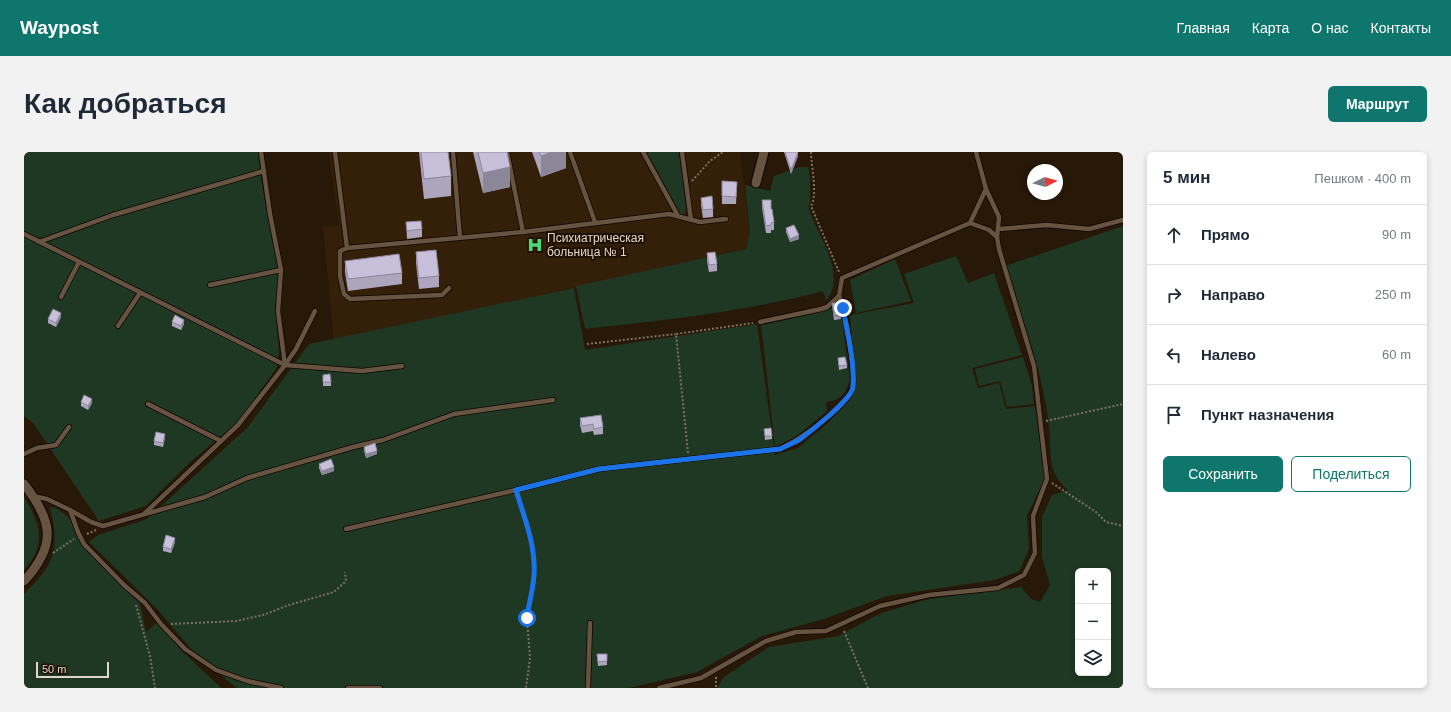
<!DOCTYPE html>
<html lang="ru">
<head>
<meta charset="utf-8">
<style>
	body { margin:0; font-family:Helvetica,sans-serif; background:#f2f2f3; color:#1f2937 }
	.controls { position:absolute; right:12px; bottom:12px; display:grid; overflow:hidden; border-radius:6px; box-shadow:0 2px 6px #0003 }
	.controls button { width:36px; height:36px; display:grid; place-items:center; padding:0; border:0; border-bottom:1px solid #e0e1e3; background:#fff; color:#1f2937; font:20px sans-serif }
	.compass { position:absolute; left:1003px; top:12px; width:36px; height:36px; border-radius:50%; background:#fff; box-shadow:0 2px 6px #0003; rotate:85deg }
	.scale { position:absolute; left:12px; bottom:10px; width:73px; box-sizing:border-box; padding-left:4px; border:2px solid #e1d6cc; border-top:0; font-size:11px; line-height:14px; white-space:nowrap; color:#e1d6cc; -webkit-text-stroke:3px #1e0f01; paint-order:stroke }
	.stop { position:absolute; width:12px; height:12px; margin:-9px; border:3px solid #1a73e8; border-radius:50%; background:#fff }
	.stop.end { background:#1a73e8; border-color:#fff; box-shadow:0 1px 4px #0008 }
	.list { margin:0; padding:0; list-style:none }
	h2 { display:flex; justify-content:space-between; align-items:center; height:52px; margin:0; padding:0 16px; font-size:17px }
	h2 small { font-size:13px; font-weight:400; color:#747a83 }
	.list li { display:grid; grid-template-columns:26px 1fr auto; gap:12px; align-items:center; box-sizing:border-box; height:60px; padding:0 16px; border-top:1px solid #e0e1e3 }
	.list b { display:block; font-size:15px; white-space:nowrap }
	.list em { font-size:13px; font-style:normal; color:#747a83 }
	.actions { display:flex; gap:8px; padding:12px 16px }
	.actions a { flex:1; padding:9px 0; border:1px solid #0f766e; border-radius:6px; text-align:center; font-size:14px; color:#0f766e }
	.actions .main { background:#0f766e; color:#fff }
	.icon { flex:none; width:22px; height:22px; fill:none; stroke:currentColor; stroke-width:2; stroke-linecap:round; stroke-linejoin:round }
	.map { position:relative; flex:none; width:1099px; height:536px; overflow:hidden; border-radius:6px }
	header { display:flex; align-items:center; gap:24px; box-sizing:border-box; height:56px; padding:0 20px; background:#0f766e; color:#fff }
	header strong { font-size:19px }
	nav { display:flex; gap:22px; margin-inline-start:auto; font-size:14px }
	.intro { display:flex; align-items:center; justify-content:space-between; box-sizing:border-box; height:96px; padding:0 24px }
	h1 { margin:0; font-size:28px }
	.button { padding:10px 18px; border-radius:6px; background:#0f766e; color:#fff; font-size:14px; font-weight:700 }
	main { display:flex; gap:24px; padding:0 24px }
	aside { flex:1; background:#fff; border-radius:6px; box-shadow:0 2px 6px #0003 }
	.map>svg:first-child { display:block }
	.built { fill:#341f08 }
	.green { fill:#1e3823; fill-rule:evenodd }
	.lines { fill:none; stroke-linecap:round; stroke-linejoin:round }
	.lane-casing { stroke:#100400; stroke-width:6 }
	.street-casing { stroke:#100400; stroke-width:11 }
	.path { stroke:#7e7062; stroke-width:2; stroke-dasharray:2 2; stroke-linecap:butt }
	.lane { stroke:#665441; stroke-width:4.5 }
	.street { stroke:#665441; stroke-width:9 }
	.wall { fill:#aca5bc }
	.shaded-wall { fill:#8c8699 }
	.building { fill:#c8c0db; stroke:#8c8699 }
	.route { stroke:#1a73e8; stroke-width:5 }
	.labels { text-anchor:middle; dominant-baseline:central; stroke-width:4; stroke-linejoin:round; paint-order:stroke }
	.poi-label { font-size:12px; fill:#e1d6cc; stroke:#1e0f01; text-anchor:start }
</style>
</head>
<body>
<header>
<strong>Waypost</strong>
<nav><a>Главная</a><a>Карта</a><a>О нас</a><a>Контакты</a></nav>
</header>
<div class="intro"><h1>Как добраться</h1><a class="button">Маршрут</a></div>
<main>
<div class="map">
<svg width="1099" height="536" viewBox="0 0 1099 536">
	<rect width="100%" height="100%" fill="#281807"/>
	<path class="built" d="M 305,0 L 716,0 L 726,80 L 722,97 L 395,170 L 310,191 L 299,75 L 315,73 Z"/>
	<g class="green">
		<path d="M 0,0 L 234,0 L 237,27 L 255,125 L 251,156 L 255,199 L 253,216 L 212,272 L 166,310 L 122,354 L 75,369 L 9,271 L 0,264 Z"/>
		<path d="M 623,0 L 655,0 L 662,57 L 659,64 L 656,61 Z"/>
		<path d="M 775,15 L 784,15 C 787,25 786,38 786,49 C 786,52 784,53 785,57 C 794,85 824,122 802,149 L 799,139 C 721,160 641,168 561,177 L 552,134 L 722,97 L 726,80 L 721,33 L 746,39 L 750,24 Z"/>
		<path d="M 1099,74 L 1099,536 L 693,536 L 700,525 L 745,495 L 814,484 L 857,461 L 905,447 L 997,435 L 1007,447 L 1016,450 L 1026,433 L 1018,405 L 1018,365 L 1028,343 L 1044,338 C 1022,320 1028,300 1025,274 C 1019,219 998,167 981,114 ZM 1054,419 L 1084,419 L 1084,521 L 1054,521 Z"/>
		<path d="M 932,104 L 944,131 L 970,121 L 998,203 L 948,216 L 954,236 L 975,231 L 982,257 L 1011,254 L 1021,327 L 1003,363 L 1005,397 L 995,419 L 971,428 L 863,444 L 800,467 L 738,484 L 673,520 L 605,536 L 213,536 L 173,504 L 133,457 L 65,390 L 74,383 L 123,367 L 224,275 L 285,192 L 550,136 L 561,198 L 733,172 L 751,303 L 774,296 L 804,271 L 831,239 L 826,163 L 890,151 L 880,122 Z"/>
		<path d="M 871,107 L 887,149 L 832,161 L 826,128 Z"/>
		<path d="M 816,154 L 826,227 C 822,242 817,248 802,250 L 803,259 L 773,284 L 751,295 L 737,173 L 778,164 Z"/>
		<path d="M 999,205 L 1008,234 L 1010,252 L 983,255 L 976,229 L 955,234 L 951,217 Z"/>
		<path d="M 0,345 C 16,371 24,393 0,418 Z"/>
		<path d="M 26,355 L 32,356 L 42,363 L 47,368 L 51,381 L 64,400 L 116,452 L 122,480 L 133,470 L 158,499 L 197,536 L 0,536 L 0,442 C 31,412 36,398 26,355 Z"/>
	</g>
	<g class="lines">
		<defs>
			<g id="lane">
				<path d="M 311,0 L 323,96"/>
				<path d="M 429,0 L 436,86"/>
				<path d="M 483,0 L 499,80"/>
				<path d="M 546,0 L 571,70"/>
				<path d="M 619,0 L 653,62"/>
				<path d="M 658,0 L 667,68"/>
				<path d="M 946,71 L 965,78 L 973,85"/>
				<path d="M 975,77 L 1023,73 L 1065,77 L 1099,68"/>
				<path d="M 0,82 L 261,213 L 338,219 L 378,214"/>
				<path d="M 15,90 L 89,63 L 240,19"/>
				<path d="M 186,133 L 257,118"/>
				<path d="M 425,136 L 418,143 L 326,147 L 320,142 L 316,124 L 316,99 L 323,96 L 499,80 L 645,62 L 676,70 L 702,67"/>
				<path d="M 37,145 L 55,110"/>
				<path d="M 736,170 L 797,157 L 803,155 L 815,144 L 818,126 L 946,71 L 962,37"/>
				<path d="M 94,174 L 116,141"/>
				<path d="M 261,213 L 272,197 L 291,159"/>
				<path d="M 124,252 L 197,289"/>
				<path d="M 0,302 L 13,296 L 32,293 L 45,275"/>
				<path d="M 9,344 L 23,347 L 46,358 L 54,380 L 60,392 L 100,433 L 121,451 L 137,472 L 161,497 L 192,518 L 223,529 L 257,536"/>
				<path d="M 46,358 L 67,370 L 79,374 L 181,345 L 223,326 L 329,295 L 359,288 L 430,262 L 529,248"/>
				<path d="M 120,362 L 214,273 L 261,213 L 254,159 L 257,118 L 246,62 L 237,0"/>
				<path d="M 322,377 L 492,338 L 575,317 L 756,297 C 775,288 820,257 828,238 C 833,225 821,158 815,144"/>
				<path d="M 324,536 L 356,536"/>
				<path d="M 564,536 L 566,471"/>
				<path d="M 635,536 L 677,526 L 742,489 L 772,480 L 802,479 L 856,454 L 905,443 L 974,436 L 1000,423 L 1011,401 L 1009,364 L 1023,327 L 1010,214 L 975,97 L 973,85 L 975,65 L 962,37 L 952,0"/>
			</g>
			<g id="street">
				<path d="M 732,31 L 740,0"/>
				<path d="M 0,332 C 29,369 33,393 0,429"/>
			</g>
		</defs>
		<use href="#lane" class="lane-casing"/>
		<use href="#street" class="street-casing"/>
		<g class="path">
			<path d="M 787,0 C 787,14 794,42 787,54 L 815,120"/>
			<path d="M 668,29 L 686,9 L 699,0"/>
			<path d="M 563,192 L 652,182"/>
			<path d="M 1022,269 L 1099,252"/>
			<path d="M 664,301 L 652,182 L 729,171"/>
			<path d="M 1028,331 L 1072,360 L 1082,370 L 1099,374"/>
			<path d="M 494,345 L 504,376 L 510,411 L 509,439 L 505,450 L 503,467 L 506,506 L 502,536"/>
			<path d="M 63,382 L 72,378"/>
			<path d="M 29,401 L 50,387"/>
			<path d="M 112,453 L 126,504 L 131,536"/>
			<path d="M 147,472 L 212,469 L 239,463 L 265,453 L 310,440 L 322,429 L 321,420"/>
			<path d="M 820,479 L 844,536"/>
			<path d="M 692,525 L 692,536"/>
		</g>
		<use href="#lane" class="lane"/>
		<use href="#street" class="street"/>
	</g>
	<g class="wall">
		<path d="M 395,0 L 424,0 L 427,24 L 427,44 L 400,47 Z"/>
		<path d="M 449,0 L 483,0 L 486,35 L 459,41 Z"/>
		<path d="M 508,0 L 542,0 L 542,16 L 517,25 Z"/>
		<path d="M 760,0 L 774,0 L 774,4 L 767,22 Z"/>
		<path d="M 698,29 L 713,30 L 712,52 L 698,52 Z"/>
		<path d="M 677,46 L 689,57 L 689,65 L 679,66 L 677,53 Z"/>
		<path d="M 738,48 L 747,57 L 750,70 L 750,78 L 747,78 L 747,81 L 742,81 L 738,56 Z"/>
		<path d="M 382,70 L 398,77 L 398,85 L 383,87 Z"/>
		<path d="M 762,76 L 775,87 L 766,90 L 762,80 Z"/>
		<path d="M 392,100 L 415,124 L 415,135 L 395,137 L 392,111 Z"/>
		<path d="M 683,101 L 693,112 L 693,119 L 685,120 L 683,109 Z"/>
		<path d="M 321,109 L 378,121 L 378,132 L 324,139 L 321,120 Z"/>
		<path d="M 808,151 L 817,163 L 817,167 L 810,168 Z"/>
		<path d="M 37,165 L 32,175 L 24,171 L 24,167 Z"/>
		<path d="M 148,170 L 160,172 L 157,178 L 148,174 Z"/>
		<path d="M 814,206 L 823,213 L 823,216 L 815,218 Z"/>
		<path d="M 299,223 L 307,230 L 307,234 L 299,234 Z"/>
		<path d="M 57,250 L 68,251 L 64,258 L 57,254 Z"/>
		<path d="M 556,266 L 579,275 L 579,282 L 570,283 L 569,279 L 558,281 L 556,273 Z"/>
		<path d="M 740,277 L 748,284 L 748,287 L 741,288 Z"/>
		<path d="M 141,286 L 139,295 L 130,293 L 130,289 Z"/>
		<path d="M 340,295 L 353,302 L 342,306 L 340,299 Z"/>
		<path d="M 295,312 L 310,319 L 298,323 L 295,316 Z"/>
		<path d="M 151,390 L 147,401 L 139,399 L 139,395 Z"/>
		<path d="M 573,502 L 583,502 L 583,513 L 574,514 Z"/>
	</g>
	<g class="shaded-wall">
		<path d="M 527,0 L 542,0 L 542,16 L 517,25 L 517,4 Z"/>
		<path d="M 774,0 L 774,4 L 767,22 L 767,18 Z"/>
		<path d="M 486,15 L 486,35 L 459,41 L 459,21 Z"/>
		<path d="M 775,83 L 775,87 L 766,90 L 766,87 Z"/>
		<path d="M 37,161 L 37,165 L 32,175 L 32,171 Z"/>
		<path d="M 160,168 L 160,172 L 157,178 L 157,174 Z"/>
		<path d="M 68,247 L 68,251 L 64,258 L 64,254 Z"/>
		<path d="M 353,299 L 353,302 L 342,306 L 342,302 Z"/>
		<path d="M 310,315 L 310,319 L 298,323 L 298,319 Z"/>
		<path d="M 151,386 L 151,390 L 147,401 L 147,397 Z"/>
	</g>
	<g class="building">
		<path d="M 397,0 L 424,0 L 427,24 L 400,27 Z"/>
		<path d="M 454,0 L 483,0 L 486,15 L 459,21 Z"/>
		<path d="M 515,0 L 527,0 L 517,4 Z"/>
		<path d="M 761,0 L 774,0 L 767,18 Z"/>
		<path d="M 698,29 L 713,30 L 712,45 L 698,44 Z"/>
		<path d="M 688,44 L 689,57 L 679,58 L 677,46 Z"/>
		<path d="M 738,48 L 747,48 L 747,57 L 748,57 L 750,70 L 747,71 L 747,73 L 742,74 Z"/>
		<path d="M 397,69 L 398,77 L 383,79 L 382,70 Z"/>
		<path d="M 770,73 L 775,83 L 766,87 L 762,76 Z"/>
		<path d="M 412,98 L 415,124 L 395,126 L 392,100 Z"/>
		<path d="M 691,100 L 693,112 L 685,113 L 683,101 Z"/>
		<path d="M 375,102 L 378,121 L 324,127 L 321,109 Z"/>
		<path d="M 808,151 L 814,151 L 817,163 L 810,164 Z"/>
		<path d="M 29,157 L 37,161 L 32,171 L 24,167 Z"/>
		<path d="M 151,163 L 160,168 L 157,174 L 148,170 Z"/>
		<path d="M 821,205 L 823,213 L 815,214 L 814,206 Z"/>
		<path d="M 306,222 L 307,230 L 299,230 L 299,223 Z"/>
		<path d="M 60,243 L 68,247 L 64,254 L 57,250 Z"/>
		<path d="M 577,263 L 579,275 L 570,277 L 569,272 L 558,274 L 556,266 Z"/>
		<path d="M 747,276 L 748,284 L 741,284 L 740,277 Z"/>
		<path d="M 132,280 L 141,282 L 139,291 L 130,289 Z"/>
		<path d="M 351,291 L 353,299 L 342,302 L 340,295 Z"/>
		<path d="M 307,307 L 310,315 L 298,319 L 295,312 Z"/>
		<path d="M 142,383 L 151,386 L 147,397 L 139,395 Z"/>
		<path d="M 573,502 L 583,502 L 583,509 L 574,510 Z"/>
	</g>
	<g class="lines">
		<path class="route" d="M 503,466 C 505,448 512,430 510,411 C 509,386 499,362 492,338 L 575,317 L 756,297 C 762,294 769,291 775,288 C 786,280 828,247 829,235 C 831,209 823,181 819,156"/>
	</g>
	<defs>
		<symbol id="hospital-bare" viewBox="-9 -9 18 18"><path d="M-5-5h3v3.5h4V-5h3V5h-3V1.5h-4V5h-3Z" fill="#4fd675" stroke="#1e0f01" stroke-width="2.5" paint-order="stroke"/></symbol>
	</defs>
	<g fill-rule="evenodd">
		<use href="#hospital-bare" x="500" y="82" width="22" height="22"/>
	</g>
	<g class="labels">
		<g class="poi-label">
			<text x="523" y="86">Психиатрическая<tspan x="523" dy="14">больница № 1</tspan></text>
		</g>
	</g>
</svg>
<div class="controls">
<button>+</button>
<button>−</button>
<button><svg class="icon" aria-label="layers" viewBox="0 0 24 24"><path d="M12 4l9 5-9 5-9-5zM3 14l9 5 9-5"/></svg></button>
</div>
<svg class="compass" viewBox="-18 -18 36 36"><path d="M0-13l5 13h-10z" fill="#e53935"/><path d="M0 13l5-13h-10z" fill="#747a83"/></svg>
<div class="scale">50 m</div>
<div class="stop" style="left:503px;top:466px"></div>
<div class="stop end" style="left:819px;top:156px"></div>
</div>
<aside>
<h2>5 мин<small>Пешком · 400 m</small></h2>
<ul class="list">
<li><svg class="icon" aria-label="ahead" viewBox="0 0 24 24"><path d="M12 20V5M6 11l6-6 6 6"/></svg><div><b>Прямо</b></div><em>90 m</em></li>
<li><svg class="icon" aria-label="right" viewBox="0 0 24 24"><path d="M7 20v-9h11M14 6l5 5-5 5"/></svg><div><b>Направо</b></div><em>250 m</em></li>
<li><svg class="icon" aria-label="left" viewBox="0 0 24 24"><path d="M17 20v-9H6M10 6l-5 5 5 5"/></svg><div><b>Налево</b></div><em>60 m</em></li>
<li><svg class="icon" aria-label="arrive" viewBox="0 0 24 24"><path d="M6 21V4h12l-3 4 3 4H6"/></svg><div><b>Пункт назначения</b></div></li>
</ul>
<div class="actions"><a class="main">Сохранить</a><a>Поделиться</a></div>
</aside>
</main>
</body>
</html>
